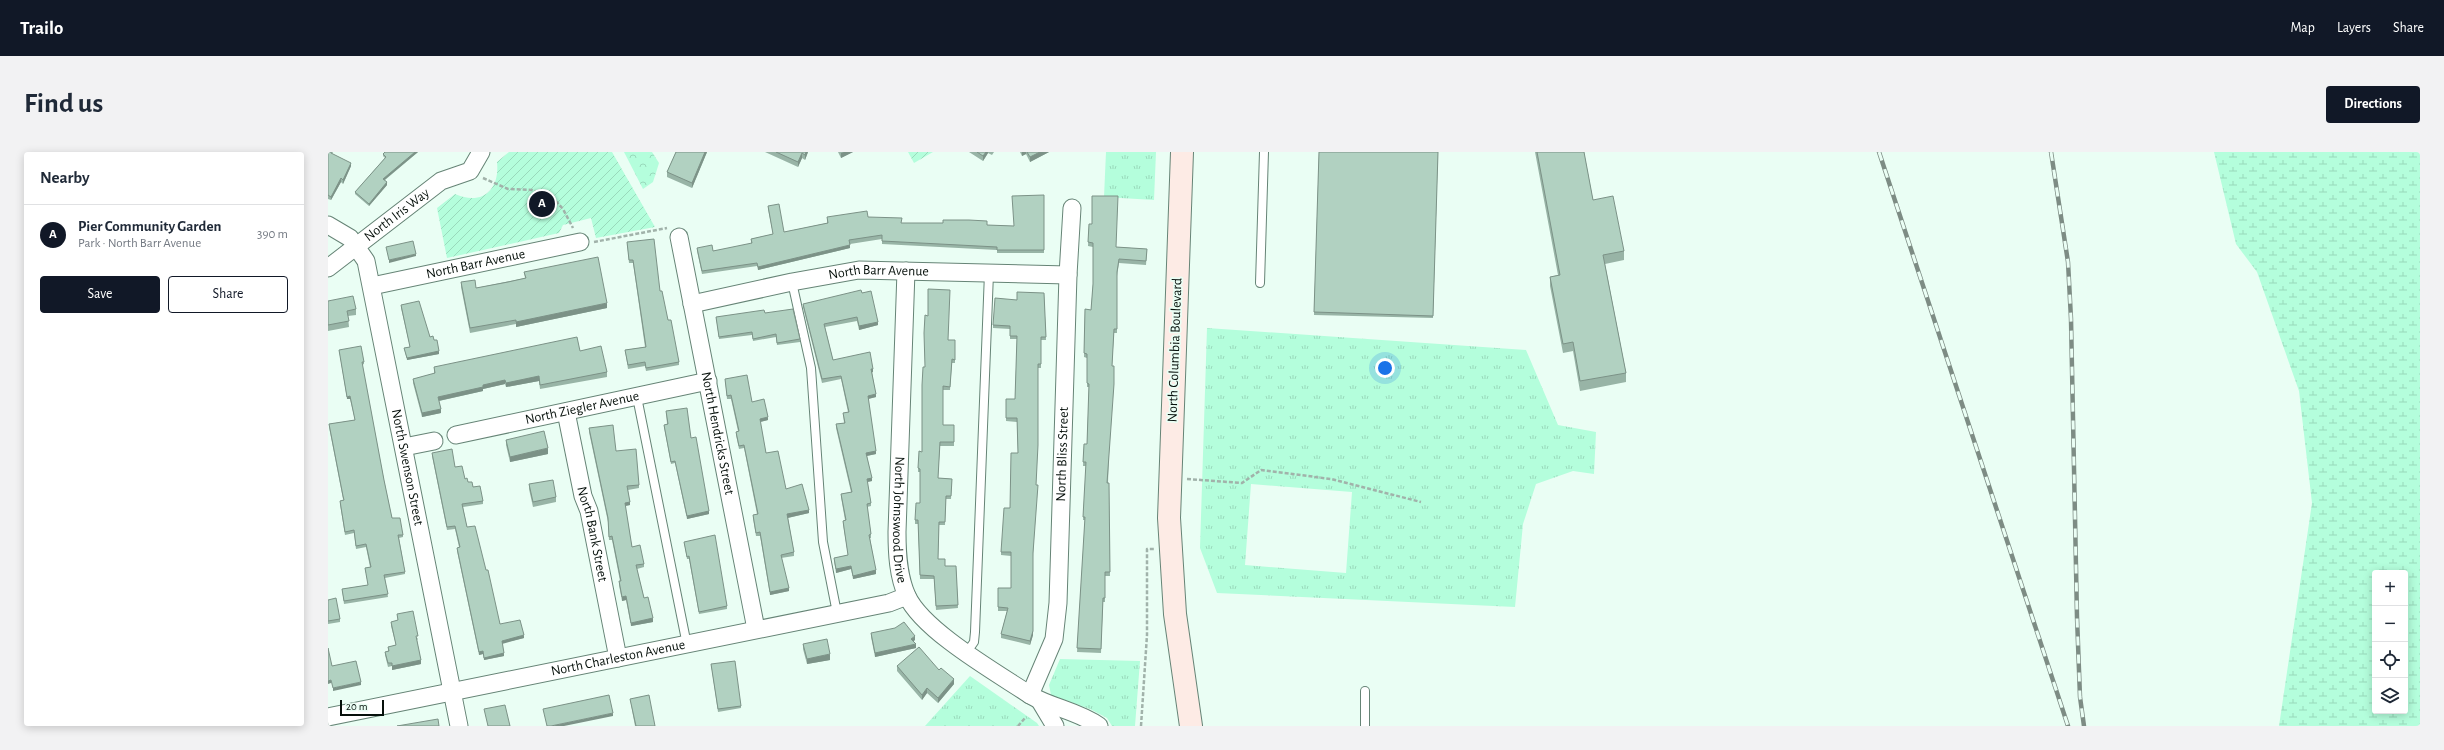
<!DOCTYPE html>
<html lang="en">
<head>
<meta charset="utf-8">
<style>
	body { margin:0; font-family:"Alegreya Sans",sans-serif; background:#f2f2f3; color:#1f2937 }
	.controls { position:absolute; right:12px; bottom:12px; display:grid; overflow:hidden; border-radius:4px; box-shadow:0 2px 10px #0003 }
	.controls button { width:36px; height:36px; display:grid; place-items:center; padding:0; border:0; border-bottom:1px solid #e0e1e3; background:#fff; color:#1f2937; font:20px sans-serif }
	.scale { position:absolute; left:12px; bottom:10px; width:44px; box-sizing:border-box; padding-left:4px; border:2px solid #06100b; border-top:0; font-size:11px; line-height:14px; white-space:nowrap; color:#06100b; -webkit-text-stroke:3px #eafef4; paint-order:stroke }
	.you { position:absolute; left:1057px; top:216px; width:14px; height:14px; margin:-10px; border:3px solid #fff; border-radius:50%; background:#1a73e8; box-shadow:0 0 0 6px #1a73e833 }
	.badge { display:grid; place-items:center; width:26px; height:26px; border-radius:50%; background:#111827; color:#fff; font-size:13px; font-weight:700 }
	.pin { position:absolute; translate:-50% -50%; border:2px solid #fff; box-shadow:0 1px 4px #0006 }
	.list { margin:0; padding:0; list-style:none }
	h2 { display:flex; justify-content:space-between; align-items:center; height:52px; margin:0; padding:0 16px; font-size:17px }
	h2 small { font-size:13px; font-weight:400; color:#747a83 }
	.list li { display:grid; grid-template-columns:26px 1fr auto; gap:12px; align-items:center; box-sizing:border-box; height:60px; padding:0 16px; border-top:1px solid #e0e1e3 }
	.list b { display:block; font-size:15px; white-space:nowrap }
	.list p { margin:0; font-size:13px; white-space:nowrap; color:#747a83 }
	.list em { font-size:13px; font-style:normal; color:#747a83 }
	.actions { display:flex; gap:8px; padding:12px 16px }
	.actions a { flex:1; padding:9px 0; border:1px solid #111827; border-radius:4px; text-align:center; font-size:14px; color:#111827 }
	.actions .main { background:#111827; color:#fff }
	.icon { flex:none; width:22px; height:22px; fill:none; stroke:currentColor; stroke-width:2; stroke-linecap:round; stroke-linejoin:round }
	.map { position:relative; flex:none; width:2092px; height:574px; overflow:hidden; border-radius:4px }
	header { display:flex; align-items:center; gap:24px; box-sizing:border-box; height:56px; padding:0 20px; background:#111827; color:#fff }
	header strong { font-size:19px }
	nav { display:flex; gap:22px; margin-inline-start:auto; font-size:14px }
	.intro { display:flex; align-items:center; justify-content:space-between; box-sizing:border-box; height:96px; padding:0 24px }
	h1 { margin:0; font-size:28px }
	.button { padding:10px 18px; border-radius:4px; background:#111827; color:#fff; font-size:14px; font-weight:700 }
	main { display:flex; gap:24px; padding:0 24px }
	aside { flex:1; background:#fff; border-radius:4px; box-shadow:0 2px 10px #0003 }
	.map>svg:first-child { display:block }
	.grass { fill:url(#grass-tufts); fill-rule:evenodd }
	.wetland { fill:url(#wetland-marsh); fill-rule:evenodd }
	.park { fill:url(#park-crowns) }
	.garden { fill:url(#garden-furrows) }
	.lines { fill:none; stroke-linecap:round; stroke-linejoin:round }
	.service-casing { stroke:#668476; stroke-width:10 }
	.minor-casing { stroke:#668476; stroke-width:19 }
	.secondary-casing { stroke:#668476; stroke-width:24 }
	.path { stroke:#a1b2aa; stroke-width:2.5; stroke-dasharray:4 2; stroke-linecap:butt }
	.service { stroke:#fff; stroke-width:8 }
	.minor { stroke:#fff; stroke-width:17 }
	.secondary { stroke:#fdebe5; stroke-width:22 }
	.rail-casing { stroke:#7d8c84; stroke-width:4.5 }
	.rail { stroke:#eafef4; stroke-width:3; stroke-dasharray:9; stroke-linecap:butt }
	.wall { fill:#98b4a6 }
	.shaded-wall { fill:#7c9287 }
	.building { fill:#b1d1c1; stroke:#7c9287 }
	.labels { text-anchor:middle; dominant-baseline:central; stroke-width:3.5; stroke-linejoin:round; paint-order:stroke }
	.street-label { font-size:14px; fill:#06100b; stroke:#eafef4 }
</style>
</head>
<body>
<header>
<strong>Trailo</strong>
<nav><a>Map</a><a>Layers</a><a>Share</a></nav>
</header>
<div class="intro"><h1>Find us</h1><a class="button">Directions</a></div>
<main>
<aside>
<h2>Nearby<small></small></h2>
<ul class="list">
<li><span class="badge">A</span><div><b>Pier Community Garden</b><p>Park · North Barr Avenue</p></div><em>390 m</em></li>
</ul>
<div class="actions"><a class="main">Save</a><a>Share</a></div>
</aside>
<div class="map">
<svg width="2092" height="574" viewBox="0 0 2092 574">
	<defs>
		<pattern id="grass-tufts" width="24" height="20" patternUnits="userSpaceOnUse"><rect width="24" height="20" fill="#b4fedc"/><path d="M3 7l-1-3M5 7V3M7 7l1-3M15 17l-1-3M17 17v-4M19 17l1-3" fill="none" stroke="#99d9bb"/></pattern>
		<pattern id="wetland-marsh" width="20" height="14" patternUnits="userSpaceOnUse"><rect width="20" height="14" fill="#b4fedc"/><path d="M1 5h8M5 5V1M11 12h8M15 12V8" fill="none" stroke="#99d9bb"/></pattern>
		<pattern id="park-crowns" width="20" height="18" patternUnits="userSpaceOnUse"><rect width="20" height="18" fill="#b4fedc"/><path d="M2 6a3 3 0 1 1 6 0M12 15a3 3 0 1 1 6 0" fill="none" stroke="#99d9bb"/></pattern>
		<pattern id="garden-furrows" width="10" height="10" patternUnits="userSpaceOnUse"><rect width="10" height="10" fill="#b4fedc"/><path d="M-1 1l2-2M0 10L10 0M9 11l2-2" fill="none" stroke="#99d9bb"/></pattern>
	</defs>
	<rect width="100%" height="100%" fill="#eafef4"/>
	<g class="grass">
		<path d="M 778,0 L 828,0 L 826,48 L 776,45 Z"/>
		<path d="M 879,176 L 1198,198 L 1230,273 L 1268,280 L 1266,322 L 1245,319 L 1208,332 L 1195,372 L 1187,455 L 889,441 L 872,396 ZM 923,332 L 1024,340 L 1018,421 L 917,413 Z"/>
		<path d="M 732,507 L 812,509 L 807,574 L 784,574 L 779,566 L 762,557 L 723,543 L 721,533 Z"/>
		<path d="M 642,524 L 709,571 L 711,574 L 597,574 Z"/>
	</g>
	<path class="wetland" d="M 1886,0 L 2092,0 L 2092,574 L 1951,574 L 1984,351 L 1971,239 L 1929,120 L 1908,92 ZM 2047,421 L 2077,421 L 2077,559 L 2047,559 Z"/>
	<path class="park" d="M 296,0 L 324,0 L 331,11 L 325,30 L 315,37 Z"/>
	<g class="garden">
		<path d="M 181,0 L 284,0 L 327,75 L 268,86 L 263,66 L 235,73 L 231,81 L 119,106 L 109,56 L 127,42 C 154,54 172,38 169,10 Z"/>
		<path d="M 580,0 L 605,0 L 586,11 Z"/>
	</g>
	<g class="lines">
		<defs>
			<g id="service">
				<path d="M 464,130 L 483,216 L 495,390 L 509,461"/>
				<path d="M 932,131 L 936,0"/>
				<path d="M 309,245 L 359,493"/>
				<path d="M 639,500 L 646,490 L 647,480 L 661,121"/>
				<path d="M 1037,574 L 1037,539"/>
			</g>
			<g id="minor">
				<path id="s1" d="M 0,73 L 22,86 L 38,109 L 131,574"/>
				<path id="s2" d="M 351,85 L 428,477"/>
				<path id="s3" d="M 0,116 L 113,29 L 142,19 L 153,0"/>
				<path id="s4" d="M 578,119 L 569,380 C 569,401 570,424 579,444 C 595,479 669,521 702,543 C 724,556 750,559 771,574"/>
				<path id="s5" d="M 44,134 L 252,90"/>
				<path id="s6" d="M 364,152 L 464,130 L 531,118 L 740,123"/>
				<path id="s7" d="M 238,260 L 255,344 L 261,359 L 290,506"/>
				<path id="s8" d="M 128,283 L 380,229"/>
				<path d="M 76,295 L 106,289"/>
				<path id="s9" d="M 702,543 L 726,487 L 730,451 L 740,123 L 744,56"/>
				<path d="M 712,549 L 727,574"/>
				<path id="s10" d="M 0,565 L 561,451 L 579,444"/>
			</g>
			<path id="secondary" d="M 854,0 L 841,366 L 847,462 L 863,574"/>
		</defs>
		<use href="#service" class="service-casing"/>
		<use href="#minor" class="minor-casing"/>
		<use href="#secondary" class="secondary-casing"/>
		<g class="path">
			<path d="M 155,26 L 180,37 L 204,38 L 224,45 L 235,57 L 245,76"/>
			<path d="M 266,90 L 339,76"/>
			<path d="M 859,327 L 914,331 L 933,318 L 1003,327 L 1093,350"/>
			<path d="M 690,574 L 697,566"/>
			<path d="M 813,574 L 819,483 L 819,397 L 826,397"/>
		</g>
		<use href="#service" class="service"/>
		<use href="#minor" class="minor"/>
		<use href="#secondary" class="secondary"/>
		<defs>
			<g id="rail">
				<path d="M 1551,0 L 1740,574"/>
				<path d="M 1723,0 L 1740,110 L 1743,167 L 1749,465 L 1752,545 L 1756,574"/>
			</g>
		</defs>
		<use href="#rail" class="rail-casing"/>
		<use href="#rail" class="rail"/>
	</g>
	<g class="wall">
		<path d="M 0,0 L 5,0 L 4,2 L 23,14 L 15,32 L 13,30 L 3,48 L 0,47 Z"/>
		<path d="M 90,0 L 57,28 L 59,33 L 41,54 L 27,42 L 27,40 L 57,6 L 55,4 L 55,2 Z"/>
		<path d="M 348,0 L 379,0 L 364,36 L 339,25 L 339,20 Z"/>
		<path d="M 437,0 L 480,0 L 477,8 L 474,6 L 470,15 Z"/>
		<path d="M 510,0 L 525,0 L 513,6 Z"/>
		<path d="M 641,0 L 666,0 L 664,3 L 660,1 L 655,9 Z"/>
		<path d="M 692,0 L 721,0 L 702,10 L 698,2 L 694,4 Z"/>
		<path d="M 991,0 L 1110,0 L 1105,166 L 986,163 Z"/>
		<path d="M 1207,0 L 1256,0 L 1265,48 L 1296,99 L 1296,108 L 1277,112 L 1298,221 L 1298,230 L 1252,239 L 1245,199 L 1235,201 L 1222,134 L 1222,125 L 1230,123 Z"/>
		<path d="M 716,43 L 716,101 L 669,101 L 669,98 L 554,92 L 554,87 L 522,92 L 522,96 L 430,118 L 429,114 L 374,122 L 369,99 L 369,96 L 385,99 L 423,92 L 423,87 L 445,82 L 440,57 L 440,54 L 456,80 L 499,71 L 499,65 L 540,65 L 574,71 L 686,74 Z"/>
		<path d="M 761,72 L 788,95 L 819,97 L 818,113 L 791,111 L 789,124 L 789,181 L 786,181 L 784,214 L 780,331 L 781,331 L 782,424 L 777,424 L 777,450 L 775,450 L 773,501 L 749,500 L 757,368 L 755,368 L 758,314 L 755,314 L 756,292 L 759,292 L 761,235 L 759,235 L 759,206 L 756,205 L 757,157 L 763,158 L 765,132 L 765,95 L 760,94 Z"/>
		<path d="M 299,90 L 332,139 L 351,210 L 351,213 L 318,219 L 317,214 L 300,217 L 297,198 L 317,195 L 305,111 L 301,111 Z"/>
		<path d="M 196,120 L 279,156 L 188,175 L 188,172 L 142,181 L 133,135 L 133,130 L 148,136 L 197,126 Z"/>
		<path d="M 534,141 L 550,173 L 531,178 L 529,169 L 497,175 L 505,208 L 545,220 L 544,220 L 548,245 L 540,247 L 548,302 L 539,304 L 544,329 L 539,330 L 543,351 L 543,354 L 539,355 L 543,382 L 543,386 L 542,386 L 548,422 L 525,427 L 523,417 L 508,421 L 506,409 L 506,406 L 520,403 L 515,372 L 515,369 L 517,368 L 513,345 L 513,342 L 523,340 L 508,276 L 508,272 L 516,271 L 515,261 L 520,260 L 513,227 L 494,231 L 475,155 L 475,152 Z"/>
		<path d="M 716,141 L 718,188 L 713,188 L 713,216 L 710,216 L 708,333 L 705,405 L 705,483 L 702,493 L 673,486 L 673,482 L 679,459 L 670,459 L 670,436 L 683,436 L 683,404 L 673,403 L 673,400 L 682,356 L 690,301 L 689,270 L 678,269 L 678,247 L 687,247 L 689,187 L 682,187 L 682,177 L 665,176 L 665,173 L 689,148 Z"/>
		<path d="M 0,149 L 28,157 L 28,163 L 20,164 L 21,175 L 0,179 Z"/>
		<path d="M 73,153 L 102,185 L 111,202 L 79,208 L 76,196 L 82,195 L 73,156 Z"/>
		<path d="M 437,161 L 472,187 L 472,190 L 449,193 L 448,185 L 425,189 L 424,183 L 391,187 L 388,165 Z"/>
		<path d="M 620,188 L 627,188 L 627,211 L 624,211 L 622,238 L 615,238 L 615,273 L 626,273 L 626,294 L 612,294 L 610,326 L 624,327 L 623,347 L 618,347 L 617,373 L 611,373 L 610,407 L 617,414 L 628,414 L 630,456 L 608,458 L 606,427 L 592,427 L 590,372 L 587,372 L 587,368 L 592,351 L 592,320 L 590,320 L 590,316 L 594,300 L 597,215 Z"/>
		<path d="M 11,198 L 36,210 L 36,212 L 34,213 L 56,328 L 64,366 L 75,383 L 75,385 L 71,386 L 77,420 L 77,422 L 57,426 L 60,445 L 16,452 L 14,437 L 40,433 L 37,416 L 42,415 L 38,395 L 28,397 L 26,381 L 17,383 L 12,352 L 12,349 L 16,348 L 15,347 L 1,275 L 1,272 L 27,268 L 22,247 L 19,247 Z"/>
		<path d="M 252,199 L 279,220 L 279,225 L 212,237 L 211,229 L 178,235 L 177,232 L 155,237 L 155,239 L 111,249 L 113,261 L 94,265 L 85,231 L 85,227 L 106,222 L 106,215 Z"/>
		<path d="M 397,227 L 424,250 L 440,268 L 432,270 L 438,301 L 458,337 L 481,361 L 460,366 L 466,400 L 466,404 L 453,406 L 461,439 L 442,443 L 432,384 L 428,384 L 425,366 L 425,363 L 429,362 L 416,296 L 411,297 L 408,283 L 408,280 L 410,279 L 403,247 L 399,247 Z"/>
		<path d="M 338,259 L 363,286 L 381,362 L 359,367 L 347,311 L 343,312 L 336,275 L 336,273 L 339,272 Z"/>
		<path d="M 261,276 L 288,299 L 311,333 L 311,336 L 300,338 L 302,353 L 297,354 L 304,395 L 316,412 L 316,415 L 309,417 L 316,446 L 325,470 L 303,474 L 298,448 L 294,449 L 291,433 L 291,429 L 292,429 L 284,388 L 281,388 L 280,370 L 261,280 Z"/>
		<path d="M 178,288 L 220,302 L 182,310 L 178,293 Z"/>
		<path d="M 104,301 L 127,315 L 137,327 L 145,335 L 155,349 L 155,352 L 135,355 L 139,375 L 158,418 L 172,472 L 196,486 L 174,491 L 176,504 L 156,508 L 155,502 L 151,503 L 129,399 L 129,396 L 131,395 L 127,377 L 119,378 L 104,304 Z"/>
		<path d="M 201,332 L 228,345 L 228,350 L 205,355 L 201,337 Z"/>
		<path d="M 356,390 L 399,454 L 399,457 L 371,462 L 361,407 L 359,407 Z"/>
		<path d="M 0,448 L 12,467 L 12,470 L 0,472 Z"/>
		<path d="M 69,462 L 90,487 L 89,488 L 93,512 L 64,518 L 64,514 L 60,515 L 57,503 L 57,500 L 60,499 L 60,495 L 68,493 L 63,474 L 63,470 L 70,469 Z"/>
		<path d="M 543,481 L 587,488 L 585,489 L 588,496 L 547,505 L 543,485 Z"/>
		<path d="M 475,492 L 502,508 L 479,512 L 475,497 Z"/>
		<path d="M 383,512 L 413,554 L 413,556 L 390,560 Z"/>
		<path d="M 569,514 L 626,532 L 610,551 L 599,541 L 594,548 L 569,519 Z"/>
		<path d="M 302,547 L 327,574 L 307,574 Z"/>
	</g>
	<g class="shaded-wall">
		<path d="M 87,0 L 90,0 L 55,29 L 55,27 Z"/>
		<path d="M 377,0 L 379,0 L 364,36 L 364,31 Z"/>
		<path d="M 478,0 L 480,0 L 477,8 L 477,3 Z"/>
		<path d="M 516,0 L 525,0 L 513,6 L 513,1 Z"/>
		<path d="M 658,0 L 660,0 L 660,1 L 655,9 L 655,4 Z"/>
		<path d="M 694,0 L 698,0 L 698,2 L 694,4 Z"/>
		<path d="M 712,0 L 721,0 L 702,10 L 702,5 Z"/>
		<path d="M 474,1 L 474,6 L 470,15 L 470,10 Z"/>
		<path d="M 23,11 L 23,14 L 15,32 L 15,28 Z"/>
		<path d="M 13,26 L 13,30 L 3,48 L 3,45 Z"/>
		<path d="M 59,30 L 59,33 L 41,54 L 41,52 Z"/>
		<path d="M 522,93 L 522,96 L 430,118 L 430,115 Z"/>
		<path d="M 88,102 L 88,104 L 61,111 L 61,108 Z"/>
		<path d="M 279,151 L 279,156 L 188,175 L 188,170 Z"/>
		<path d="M 550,170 L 550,173 L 531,178 L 531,174 Z"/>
		<path d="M 111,199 L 111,202 L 79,208 L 79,206 Z"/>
		<path d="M 543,217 L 545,217 L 545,220 L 543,221 Z"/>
		<path d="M 211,224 L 211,229 L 178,235 L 178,231 Z"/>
		<path d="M 177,228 L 177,232 L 155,237 L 155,239 L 110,249 L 110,245 L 155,233 Z"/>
		<path d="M 548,242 L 548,245 L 540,247 L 540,244 Z"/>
		<path d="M 22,244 L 22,247 L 19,247 L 19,245 Z"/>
		<path d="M 113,257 L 113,261 L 94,265 L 94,261 Z"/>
		<path d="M 440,265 L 440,268 L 432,270 L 432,267 Z"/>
		<path d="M 220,296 L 220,302 L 182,310 L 182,305 Z"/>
		<path d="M 548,299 L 548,302 L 538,304 L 538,301 Z"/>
		<path d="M 544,326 L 544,329 L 539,330 L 539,327 Z"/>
		<path d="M 302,350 L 302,353 L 297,354 L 297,351 Z"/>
		<path d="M 481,358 L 481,361 L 459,366 L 459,362 Z"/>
		<path d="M 381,359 L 381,362 L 359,367 L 359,364 Z"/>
		<path d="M 705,405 L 705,483 L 702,493 L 702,489 Z"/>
		<path d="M 523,414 L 523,417 L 508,421 L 508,417 Z"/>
		<path d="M 548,418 L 548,422 L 525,427 L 525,424 Z"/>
		<path d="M 461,436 L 461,439 L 442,443 L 442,440 Z"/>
		<path d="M 298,444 L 298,448 L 294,449 L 294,445 Z"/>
		<path d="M 325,466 L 325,470 L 303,474 L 303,471 Z"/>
		<path d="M 196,483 L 196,486 L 174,492 L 174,489 Z"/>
		<path d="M 587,484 L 587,488 L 583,491 L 583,487 Z"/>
		<path d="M 588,492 L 588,496 L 547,505 L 547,501 Z"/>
		<path d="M 155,499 L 155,502 L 151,503 L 151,500 Z"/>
		<path d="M 176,501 L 176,504 L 156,508 L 156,506 Z"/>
		<path d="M 502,502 L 502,508 L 479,512 L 479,507 Z"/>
		<path d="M 93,508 L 93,512 L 64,518 L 64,514 Z"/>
		<path d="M 626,527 L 626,532 L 610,551 L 610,546 Z"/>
		<path d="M 3,528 L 3,531 L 0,532 L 0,529 Z"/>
		<path d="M 33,530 L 33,533 L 5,539 L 5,536 Z"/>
		<path d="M 599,536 L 599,541 L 594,548 L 594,543 Z"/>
		<path d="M 285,561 L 285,564 L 236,574 L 223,574 Z"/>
	</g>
	<g class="building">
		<path d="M 0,0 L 3,0 L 3,1 L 23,11 L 15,28 L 13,26 L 3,45 L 0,43 Z"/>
		<path d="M 57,0 L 87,0 L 55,27 L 59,30 L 41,52 L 27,40 L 58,5 L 55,2 Z"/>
		<path d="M 348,0 L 377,0 L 364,31 L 339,20 Z"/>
		<path d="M 448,0 L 478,0 L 477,3 L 474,1 L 470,10 Z"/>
		<path d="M 649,0 L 658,0 L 655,4 Z"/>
		<path d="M 699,0 L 712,0 L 702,5 Z"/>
		<path d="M 991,0 L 1110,0 L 1105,164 L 986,160 Z"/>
		<path d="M 1209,0 L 1256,0 L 1265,48 L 1285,44 L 1296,99 L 1275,103 L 1298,221 L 1252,229 L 1245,190 L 1235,192 L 1222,125 L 1232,123 Z"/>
		<path d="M 716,43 L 716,98 L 669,98 L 669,95 L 554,89 L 554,83 L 521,88 L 522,93 L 430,115 L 429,111 L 374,119 L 369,96 L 384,93 L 385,99 L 424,91 L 423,87 L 445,82 L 440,54 L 451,52 L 456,80 L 500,71 L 499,65 L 539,59 L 540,65 L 574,66 L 573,71 L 615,71 L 615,68 L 641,68 L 659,69 L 659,73 L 686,74 L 684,44 Z"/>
		<path d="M 764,44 L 790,44 L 788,95 L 819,97 L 818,109 L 791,107 L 789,120 L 789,177 L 786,177 L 784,214 L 786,214 L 786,232 L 779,331 L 781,331 L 782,420 L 777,420 L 777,446 L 775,446 L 773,497 L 749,496 L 757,365 L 755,365 L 758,310 L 755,310 L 756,292 L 759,292 L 761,232 L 759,231 L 759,202 L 756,201 L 757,157 L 763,158 L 765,132 L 765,91 L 760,90 L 761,72 L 764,72 Z"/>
		<path d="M 326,87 L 332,139 L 334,139 L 340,168 L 343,168 L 351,210 L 318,216 L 317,210 L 300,213 L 297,198 L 318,195 L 305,108 L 301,108 L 299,90 Z"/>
		<path d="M 85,89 L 88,102 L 61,108 L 58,95 Z"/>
		<path d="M 270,105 L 279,151 L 188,170 L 188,168 L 142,176 L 133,130 L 147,128 L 148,136 L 180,130 L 198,126 L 196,120 Z"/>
		<path d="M 600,137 L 622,138 L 620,188 L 627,188 L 627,208 L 624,207 L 622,235 L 615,234 L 615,273 L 626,273 L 626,290 L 612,290 L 610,326 L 624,327 L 623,344 L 618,344 L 617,370 L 611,370 L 610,407 L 617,407 L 617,414 L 628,414 L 630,453 L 608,454 L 606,424 L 592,423 L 590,368 L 587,368 L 588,351 L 592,351 L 592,317 L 590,316 L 591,299 L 594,300 L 594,233 L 595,215 L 597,215 L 596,181 L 597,163 L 600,164 Z"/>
		<path d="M 533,138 L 534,141 L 543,139 L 550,170 L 531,174 L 529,165 L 496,172 L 505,208 L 542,200 L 545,217 L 543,217 L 548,242 L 540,244 L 548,299 L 538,301 L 544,326 L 539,327 L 543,351 L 539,352 L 543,382 L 541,383 L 548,418 L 525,424 L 523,414 L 508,417 L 506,406 L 520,403 L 515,369 L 518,368 L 513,342 L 524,340 L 508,272 L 517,271 L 515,261 L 521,260 L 513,224 L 494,227 L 475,152 Z"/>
		<path d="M 689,140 L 716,141 L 718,185 L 713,185 L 713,212 L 710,212 L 710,293 L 708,333 L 710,333 L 705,401 L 705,479 L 702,489 L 673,482 L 680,456 L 670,455 L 670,436 L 683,436 L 683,400 L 673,400 L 676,356 L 682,356 L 683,301 L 690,301 L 689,266 L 678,266 L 678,247 L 687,247 L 689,184 L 682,184 L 682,174 L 665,173 L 667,146 L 689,148 Z"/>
		<path d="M 25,144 L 28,157 L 19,159 L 21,169 L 0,173 L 0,149 Z"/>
		<path d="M 91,149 L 102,185 L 105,184 L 106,188 L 109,188 L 111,199 L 79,206 L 76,196 L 82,195 L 73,153 Z"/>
		<path d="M 465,157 L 472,187 L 449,191 L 448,182 L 425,187 L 424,180 L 391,185 L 388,165 L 436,158 L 437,161 Z"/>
		<path d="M 249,185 L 252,199 L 273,194 L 279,220 L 212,233 L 211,224 L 178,231 L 177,228 L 155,233 L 155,235 L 110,245 L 113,257 L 94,261 L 85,227 L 107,221 L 106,215 Z"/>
		<path d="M 33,194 L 36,210 L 34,210 L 56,328 L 64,366 L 72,366 L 75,383 L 70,383 L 77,420 L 56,423 L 60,442 L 16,449 L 14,437 L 40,433 L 37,416 L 43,415 L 38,392 L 28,394 L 26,378 L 17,380 L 12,349 L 16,348 L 15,344 L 1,272 L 27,268 L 22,244 L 19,245 L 11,198 Z"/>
		<path d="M 419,223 L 424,250 L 436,247 L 440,265 L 432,267 L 438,301 L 450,299 L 458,337 L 474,332 L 481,358 L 459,362 L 466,400 L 453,403 L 461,436 L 442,440 L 432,380 L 428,381 L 425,363 L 430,362 L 416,293 L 411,294 L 408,280 L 411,279 L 403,243 L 399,244 L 397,227 Z"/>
		<path d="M 359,256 L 363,286 L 368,285 L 381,359 L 359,364 L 347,309 L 343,310 L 336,273 L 340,272 L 338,259 Z"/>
		<path d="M 285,273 L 288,299 L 308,297 L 311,333 L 299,334 L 302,350 L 297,351 L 304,395 L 312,393 L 316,412 L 308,413 L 316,446 L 320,445 L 325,466 L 303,471 L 298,444 L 294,445 L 291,429 L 293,429 L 284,384 L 281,385 L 280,366 L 261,276 Z"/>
		<path d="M 216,279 L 220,296 L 182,305 L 178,288 Z"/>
		<path d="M 124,297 L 127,315 L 134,314 L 137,327 L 139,326 L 140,330 L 144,330 L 145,335 L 152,334 L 155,349 L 134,352 L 139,375 L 147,374 L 158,418 L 160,418 L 172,472 L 192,468 L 196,483 L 174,489 L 176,501 L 156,506 L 155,499 L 151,500 L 129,396 L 132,395 L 127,374 L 119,375 L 104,301 Z"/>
		<path d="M 225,328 L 228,345 L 205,350 L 201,332 Z"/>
		<path d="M 387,383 L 399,454 L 371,460 L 361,404 L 359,405 L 356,390 Z"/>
		<path d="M 8,446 L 12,467 L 0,469 L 0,448 Z"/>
		<path d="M 85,459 L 90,484 L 88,484 L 93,508 L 64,514 L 64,511 L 60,511 L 57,500 L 61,499 L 60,495 L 68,493 L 63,470 L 70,468 L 69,462 Z"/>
		<path d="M 576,470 L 587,484 L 583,487 L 588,492 L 547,501 L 543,481 L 567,476 Z"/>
		<path d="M 499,487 L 502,502 L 479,507 L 475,492 Z"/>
		<path d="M 591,495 L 611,518 L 613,516 L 626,527 L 610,546 L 599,536 L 594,543 L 569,514 Z"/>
		<path d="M 0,496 L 4,514 L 28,509 L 33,530 L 5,536 L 3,528 L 0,529 Z"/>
		<path d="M 407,509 L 413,554 L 390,557 L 383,512 Z"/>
		<path d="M 281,543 L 285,561 L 223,574 L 219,574 L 215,557 Z"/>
		<path d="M 321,543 L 327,574 L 308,574 L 302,547 Z"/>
		<path d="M 177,553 L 182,574 L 160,574 L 156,557 Z"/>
		<path d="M 110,567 L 111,574 L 69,574 Z"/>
	</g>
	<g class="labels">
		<g class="street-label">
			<text stroke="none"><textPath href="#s3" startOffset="87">North Iris Way</textPath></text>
			<text stroke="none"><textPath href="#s5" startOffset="106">North Barr Avenue</textPath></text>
			<text stroke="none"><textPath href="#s6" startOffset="190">North Barr Avenue</textPath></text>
			<text transform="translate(847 198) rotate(-88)">North Columbia Boulevard</text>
			<text stroke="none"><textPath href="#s8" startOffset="129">North Ziegler Avenue</textPath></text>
			<text stroke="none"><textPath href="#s2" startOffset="200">North Hendricks Street</textPath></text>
			<text stroke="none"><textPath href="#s9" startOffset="246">North Bliss Street</textPath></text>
			<text stroke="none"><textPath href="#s1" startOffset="264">North Swenson Street</textPath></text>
			<text stroke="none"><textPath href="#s4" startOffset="249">North Johnswood Drive</textPath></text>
			<text stroke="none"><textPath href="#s7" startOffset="125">North Bank Street</textPath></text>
			<text stroke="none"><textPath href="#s10" startOffset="296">North Charleston Avenue</textPath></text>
		</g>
	</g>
</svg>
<div class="controls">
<button>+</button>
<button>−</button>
<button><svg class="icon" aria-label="locate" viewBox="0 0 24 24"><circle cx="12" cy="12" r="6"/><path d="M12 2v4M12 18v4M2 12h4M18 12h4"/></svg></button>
<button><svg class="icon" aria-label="layers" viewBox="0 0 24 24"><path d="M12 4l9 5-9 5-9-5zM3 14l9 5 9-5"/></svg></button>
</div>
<div class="scale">20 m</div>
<div class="you"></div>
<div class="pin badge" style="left:214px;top:52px">A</div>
</div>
</main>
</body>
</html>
